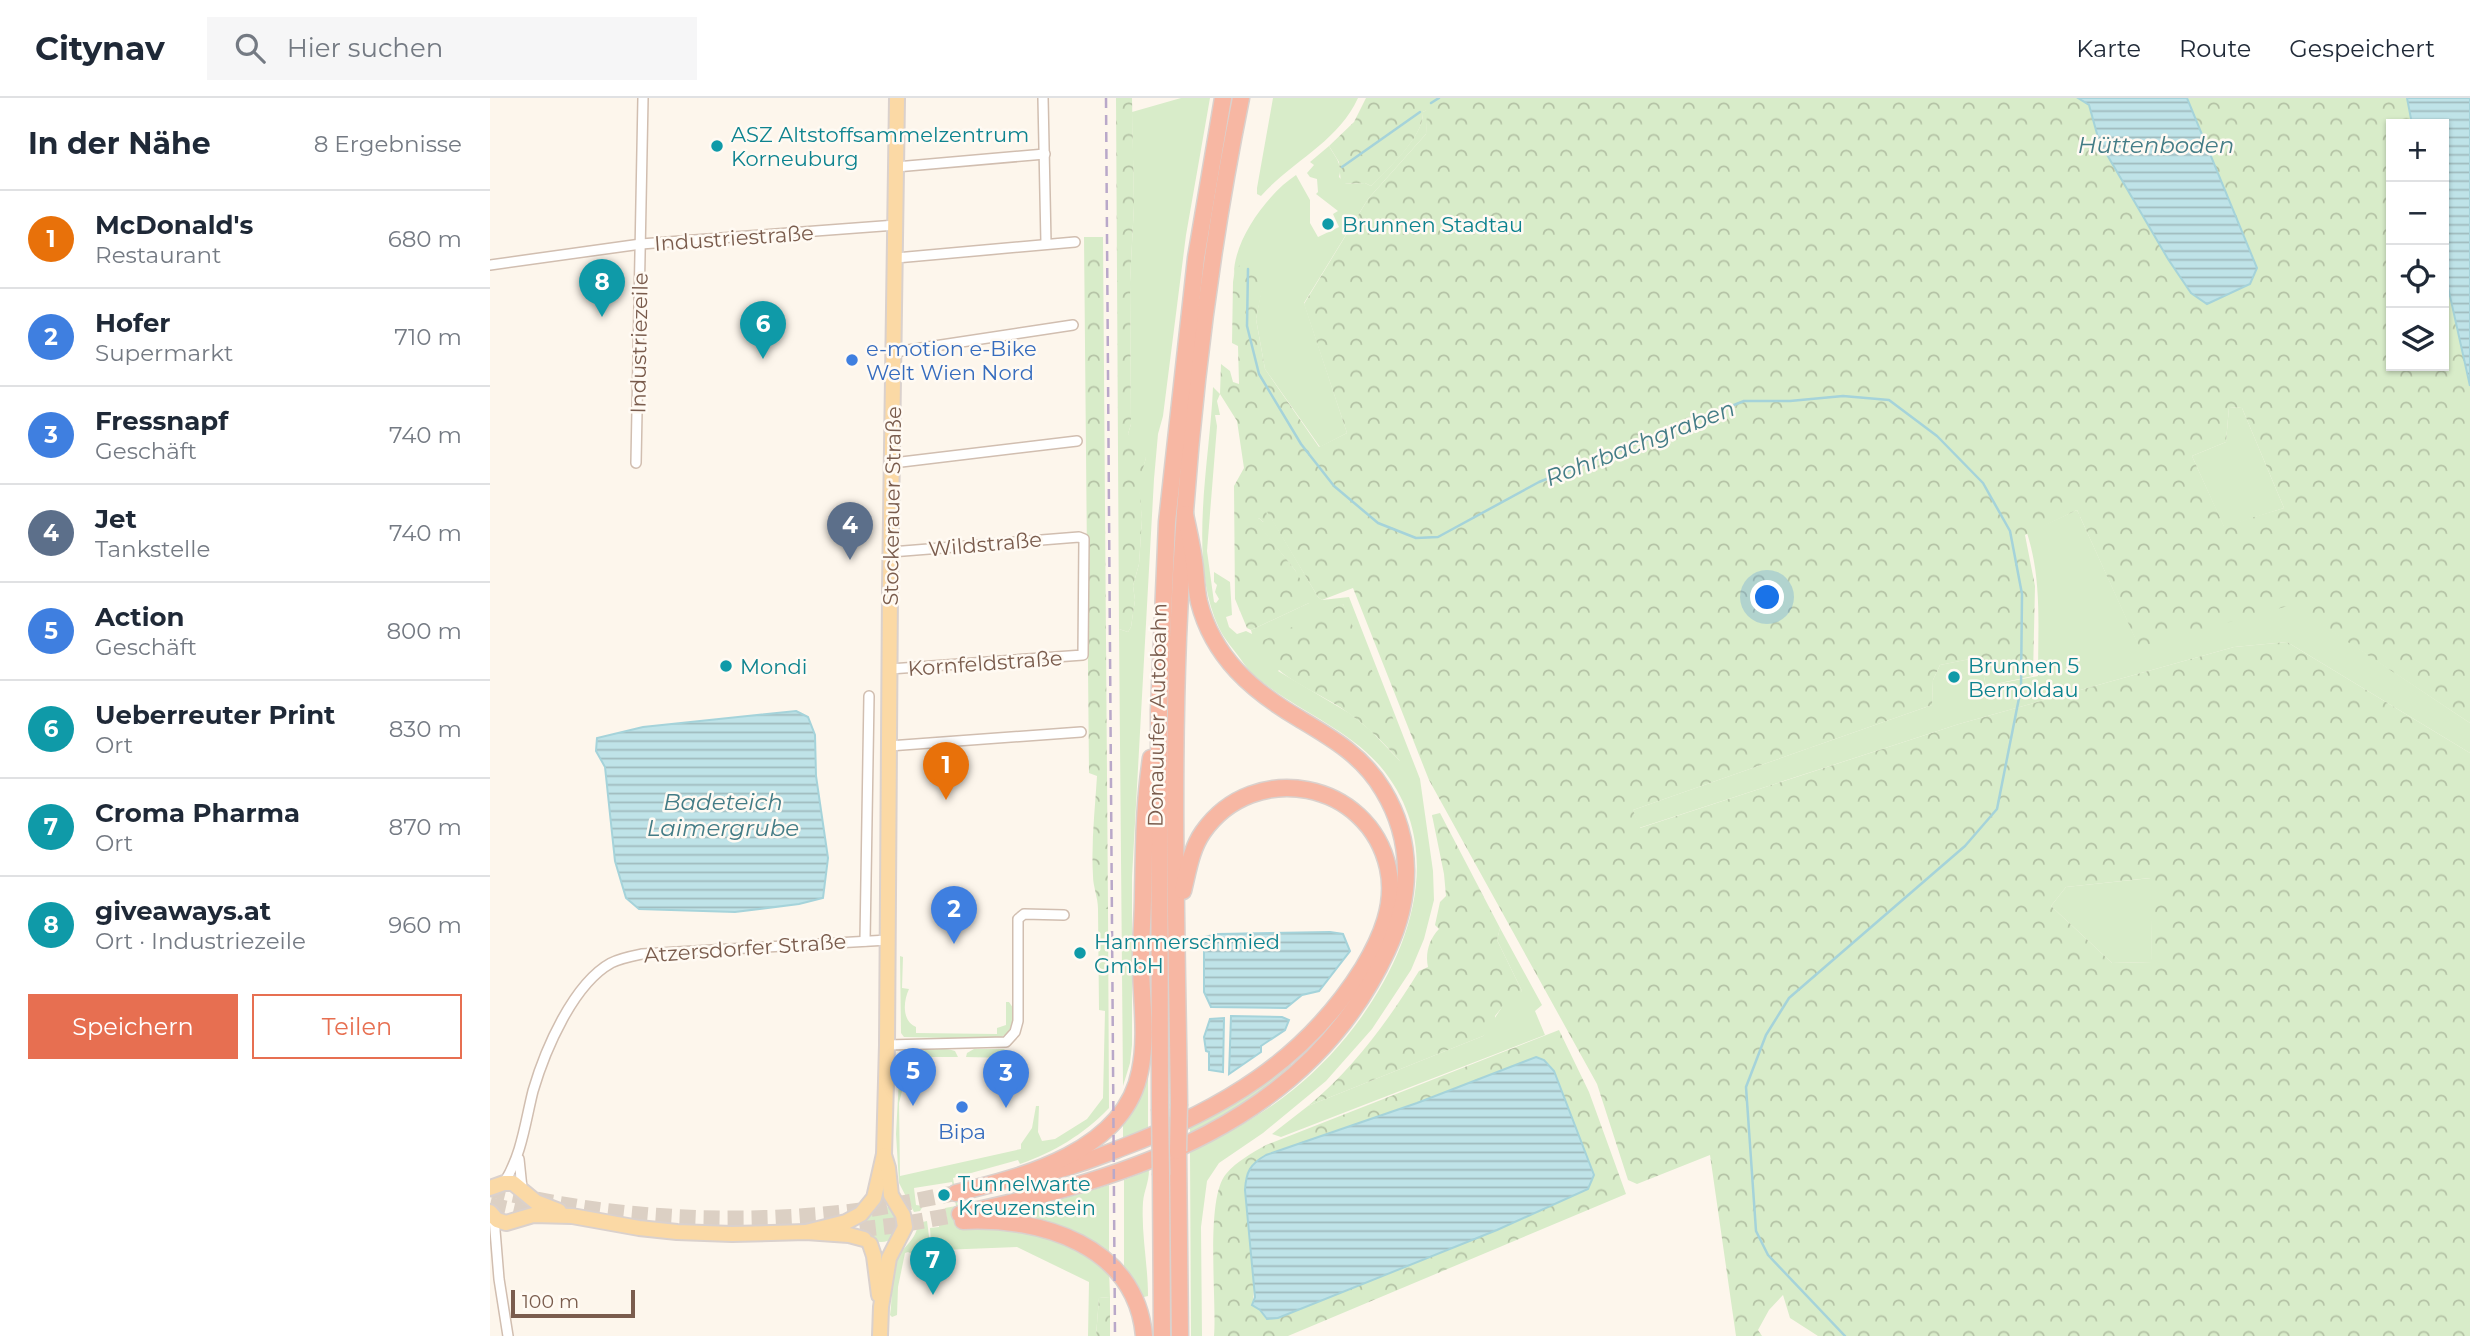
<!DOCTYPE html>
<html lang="de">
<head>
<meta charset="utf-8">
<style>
	body { margin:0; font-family:Montserrat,sans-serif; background:#f6f6f7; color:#1f2937 }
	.controls { position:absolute; right:21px; top:21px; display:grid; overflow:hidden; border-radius:0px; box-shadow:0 2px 5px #0004 }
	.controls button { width:63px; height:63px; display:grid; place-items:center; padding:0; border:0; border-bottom:2px solid #e0e1e3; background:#fff; color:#1f2937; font:35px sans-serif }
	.scale { position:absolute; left:21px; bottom:18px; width:124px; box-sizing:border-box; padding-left:7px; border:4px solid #7a5c4d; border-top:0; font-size:19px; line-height:24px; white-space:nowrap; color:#7a5c4d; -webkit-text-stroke:5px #fffaf3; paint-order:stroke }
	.you { position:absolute; left:1278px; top:500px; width:24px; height:24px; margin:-18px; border:5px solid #fff; border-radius:50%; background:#1a73e8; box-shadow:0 0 0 10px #1a73e833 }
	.badge { display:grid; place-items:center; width:46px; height:46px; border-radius:50%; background:#e76f51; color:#fff; font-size:23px; font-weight:700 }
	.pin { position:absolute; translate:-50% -58px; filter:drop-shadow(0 2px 4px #0008) }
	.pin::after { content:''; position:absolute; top:37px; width:24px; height:21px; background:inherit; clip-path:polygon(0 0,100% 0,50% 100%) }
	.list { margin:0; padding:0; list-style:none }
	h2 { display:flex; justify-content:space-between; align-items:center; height:91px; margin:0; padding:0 28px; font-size:30px }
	h2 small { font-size:23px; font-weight:400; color:#747a83 }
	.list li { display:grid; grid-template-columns:46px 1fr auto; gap:21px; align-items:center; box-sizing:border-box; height:98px; padding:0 28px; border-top:2px solid #e0e1e3 }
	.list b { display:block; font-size:26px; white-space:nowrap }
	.list p { margin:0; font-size:23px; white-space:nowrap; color:#747a83 }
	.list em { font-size:23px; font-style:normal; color:#747a83 }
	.actions { display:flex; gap:14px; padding:21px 28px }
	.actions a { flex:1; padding:16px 0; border:2px solid #e76f51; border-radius:0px; text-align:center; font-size:24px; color:#e76f51 }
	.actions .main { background:#e76f51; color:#fff }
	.icon { flex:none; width:38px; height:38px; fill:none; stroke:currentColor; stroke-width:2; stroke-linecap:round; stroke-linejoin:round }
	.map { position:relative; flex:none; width:1980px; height:1238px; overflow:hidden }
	header { display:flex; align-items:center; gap:42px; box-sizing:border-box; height:98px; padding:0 35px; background:#fff; border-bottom:2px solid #e0e1e3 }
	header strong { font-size:33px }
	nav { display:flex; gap:38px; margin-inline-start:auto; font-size:24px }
	.search { width:490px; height:63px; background:#f6f6f7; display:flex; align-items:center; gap:18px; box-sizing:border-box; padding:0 24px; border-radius:0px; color:#747a83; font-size:26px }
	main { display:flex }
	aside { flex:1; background:#fff }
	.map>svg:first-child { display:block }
	.grass { fill:#d8ecc9; fill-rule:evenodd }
	.forest { fill:url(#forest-crowns); fill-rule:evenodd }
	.water { fill:url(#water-rules); stroke:#a5d3da; stroke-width:2 }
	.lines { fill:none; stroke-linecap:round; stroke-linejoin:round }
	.stream { stroke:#a5d3da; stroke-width:2.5 }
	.highway-tunnel { stroke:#dcd0c4; stroke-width:16; stroke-dasharray:16 8; stroke-linecap:butt }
	.street-casing { stroke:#d1beb0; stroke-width:12 }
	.primary-casing { stroke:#dad1cd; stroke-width:18 }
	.highway-casing { stroke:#dad1cd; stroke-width:19 }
	.street { stroke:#fff; stroke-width:9 }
	.primary { stroke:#fbd9a5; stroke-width:14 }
	.highway { stroke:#f7b7a3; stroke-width:16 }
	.rail { stroke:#b9a8c9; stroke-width:2.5; stroke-dasharray:10 7; stroke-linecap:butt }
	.highway-bridge-casing { stroke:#dad1cd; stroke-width:19; stroke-linecap:butt }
	.highway-bridge { stroke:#f7b7a3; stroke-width:16 }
	.culture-dot { fill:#0f9aa8; stroke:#fffaf3; stroke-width:2.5 }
	.shop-dot { fill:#3f7fe0; stroke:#fffaf3; stroke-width:2.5 }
	.labels { text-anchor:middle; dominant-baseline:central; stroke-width:5; stroke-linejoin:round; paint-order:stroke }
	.culture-label { font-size:21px; fill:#0d838f; stroke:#fffaf3; text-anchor:start }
	.street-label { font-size:21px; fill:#7a5c4d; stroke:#fffaf3 }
	.shop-label { font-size:21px; fill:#366cbe; stroke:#fffaf3; text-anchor:start }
	.water-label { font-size:23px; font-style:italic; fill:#437c86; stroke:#fffaf3 }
</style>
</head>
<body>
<header>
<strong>Citynav</strong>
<div class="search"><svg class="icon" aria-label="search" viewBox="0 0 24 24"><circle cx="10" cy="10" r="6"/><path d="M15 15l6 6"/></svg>Hier suchen</div>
<nav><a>Karte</a><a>Route</a><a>Gespeichert</a></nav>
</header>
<main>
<aside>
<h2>In der Nähe<small>8 Ergebnisse</small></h2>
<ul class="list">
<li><span class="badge" style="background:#e8710a">1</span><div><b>McDonald's</b><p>Restaurant</p></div><em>680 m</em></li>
<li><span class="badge" style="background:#3f7fe0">2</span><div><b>Hofer</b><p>Supermarkt</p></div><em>710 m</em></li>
<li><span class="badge" style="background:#3f7fe0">3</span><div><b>Fressnapf</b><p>Geschäft</p></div><em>740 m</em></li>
<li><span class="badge" style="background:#5c6f8a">4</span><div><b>Jet</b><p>Tankstelle</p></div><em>740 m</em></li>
<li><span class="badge" style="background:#3f7fe0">5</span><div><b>Action</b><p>Geschäft</p></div><em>800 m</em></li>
<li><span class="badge" style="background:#0f9aa8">6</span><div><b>Ueberreuter Print</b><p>Ort</p></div><em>830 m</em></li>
<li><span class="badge" style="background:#0f9aa8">7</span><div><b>Croma Pharma</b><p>Ort</p></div><em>870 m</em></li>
<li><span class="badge" style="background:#0f9aa8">8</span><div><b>giveaways.at</b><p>Ort · Industriezeile</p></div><em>960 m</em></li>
</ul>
<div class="actions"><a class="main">Speichern</a><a>Teilen</a></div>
</aside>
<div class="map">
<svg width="1980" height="1238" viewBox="0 0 1980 1238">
	<defs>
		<pattern id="forest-crowns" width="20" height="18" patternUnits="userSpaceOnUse" patternTransform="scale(1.75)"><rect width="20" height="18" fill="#d8ecc9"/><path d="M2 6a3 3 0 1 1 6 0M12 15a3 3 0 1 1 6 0" fill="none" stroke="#b4c2a5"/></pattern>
		<pattern id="water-rules" width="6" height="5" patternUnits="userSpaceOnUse" patternTransform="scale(1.75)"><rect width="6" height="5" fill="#bfe3e8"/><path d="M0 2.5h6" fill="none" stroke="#a0bbbe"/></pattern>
	</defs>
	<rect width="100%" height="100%" fill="#fdf6ec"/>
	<g class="grass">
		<path d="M 691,0 L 720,0 L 696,137 L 673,318 L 668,336 L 664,381 L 642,779 L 642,947 L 640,965 L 633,988 L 629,531 L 638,534 L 641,529 L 645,502 L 643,488 L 649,466 L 652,421 L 648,384 L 656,360 L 638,336 L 641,326 L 640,184 L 644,107 L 642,14 Z"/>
		<path d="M 783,0 L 868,0 C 848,44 802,63 771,98 L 767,96 L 767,90 Z"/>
		<path d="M 938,11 L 936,36 L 878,101 L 814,205 L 857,335 L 830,349 L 775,271 L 766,221 L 774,178 L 745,171 L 744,179 C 742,144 777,96 806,77 L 820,102 L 820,125 L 828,139 L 849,129 L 843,116 L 848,113 L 826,96 L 828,94 L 827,81 L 820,79 L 817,75 L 824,67 L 820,64 L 839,48 C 845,59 853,66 849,79 L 856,86 L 875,85 L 881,88 C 897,71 934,39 933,14 Z"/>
		<path d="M 723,289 L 730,296 L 727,303 L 730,317 L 725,317 L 727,328 L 717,453 L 724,504 L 726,505 L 729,501 L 725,494 L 727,487 L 724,484 L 724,474 L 740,484 L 742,517 L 736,519 L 739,529 L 747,536 L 756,533 L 762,536 L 761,532 L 819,505 L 805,472 L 766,424 L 769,420 L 773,424 L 776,411 L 828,499 L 832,502 L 859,499 L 930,681 L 943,773 L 944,802 L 934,841 L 921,872 L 882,931 L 836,983 L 773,1035 L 729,1065 L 717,1083 L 711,1129 L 712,1238 L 701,1238 L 700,1054 C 737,1036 772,1017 804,991 C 892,920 978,772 890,668 C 855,628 800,610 763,576 C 756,570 752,562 746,555 C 741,548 733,539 729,530 C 697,462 720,364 723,289 ZM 853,506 L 910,663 L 880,632 L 859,615 L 788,573 Z"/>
		<path d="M 1739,309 L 1752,310 L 1794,410 L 1734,429 L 1702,358 L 1736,344 Z"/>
		<path d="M 1587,412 L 1649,548 L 1802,506 L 1980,625 L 1980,655 L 1797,544 L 1744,549 L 1469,626 L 1149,730 L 1143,712 L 1442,607 L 1443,582 L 1450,567 L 1490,559 L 1496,588 L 1548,578 C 1548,529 1552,482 1537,435 Z"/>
		<path d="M 1661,780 L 1662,864 L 1622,865 L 1561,808 L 1576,789 Z"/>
		<path d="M 608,811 L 618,811 L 619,1010 C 593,1037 564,1054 530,1066 L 528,1062 L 463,1080 L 472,1131 C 522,1128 580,1137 619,1172 L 620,1199 L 609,1200 L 606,1238 L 598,1238 L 599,1184 L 527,1149 L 451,1152 L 441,1145 L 440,1130 L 449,1129 L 449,1123 L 457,1122 L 455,1110 L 466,1108 L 462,1084 L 424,1090 L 426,1107 L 433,1108 L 430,1113 L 424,1114 L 409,1085 L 406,1036 L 410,962 C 421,952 450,948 465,953 L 468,959 L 419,959 L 418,965 L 412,965 L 412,993 L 409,1005 L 410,1078 L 531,1051 L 531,1046 L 542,1030 L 546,1008 L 549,1008 L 548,1034 L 552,1043 L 565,1041 L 597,1021 L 613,1000 L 615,913 L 609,912 Z"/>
		<path d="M 1010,830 L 1052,907 L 1045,913 L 1055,937 L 791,1039 L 782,1036 L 818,1008 L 993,938 L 1014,906 L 1032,893 L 1007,842 Z"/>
		<path d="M 410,858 L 413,859 L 412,890 L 419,891 C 413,904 412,923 426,929 L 426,935 L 507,936 L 507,930 L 516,927 L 516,904 L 519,904 L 523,910 C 523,925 522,938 504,941 L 414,939 L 411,935 Z"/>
		<path d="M 484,951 L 514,951 C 525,960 526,975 522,988 L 517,989 L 518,960 L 476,959 L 477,955 Z"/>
		<path d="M 658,962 L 658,1031 L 633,1041 L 633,1020 Z"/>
		<path d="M 799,964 L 805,971 L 791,983 L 700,1037 L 700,1027 Z"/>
		<path d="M 659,1072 C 659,1084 654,1093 653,1104 C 651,1136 658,1166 658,1198 L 650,1200 L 634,1174 L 634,1082 Z"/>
		<path d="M 619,1087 L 619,1159 L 572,1130 L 542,1120 L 542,1110 Z"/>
		<circle cx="391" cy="1126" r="18"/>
		<path d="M 437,1123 L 440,1146 L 449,1151 L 452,1157 L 422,1156 L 418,1154 L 415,1155 L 408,1189 L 407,1217 L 402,1219 L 400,1217 C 403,1199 400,1180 407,1162 C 413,1147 426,1144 428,1125 Z"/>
	</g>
	<g class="forest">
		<path d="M 626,0 L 642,0 L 644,107 L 640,184 L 641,326 L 638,336 L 653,347 L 656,360 L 649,384 L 652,421 L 649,466 L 643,488 L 645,502 L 641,529 L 638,534 L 629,531 Z"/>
		<path d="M 876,0 L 1588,0 L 1599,7 L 1609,43 L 1678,161 L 1701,195 L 1767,170 L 1697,0 L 1917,0 L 1922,26 L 1901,26 L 1901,268 L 1954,268 L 1954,171 L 1980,288 L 1980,625 L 1802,507 L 1649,549 L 1587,412 L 1535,437 L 1545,488 L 1543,578 L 1496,588 L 1490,559 L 1450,567 L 1443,582 L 1442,607 L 1143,712 L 1150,730 L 1469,626 L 1744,549 L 1797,544 L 1980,655 L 1980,1238 L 1328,1238 L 1300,1220 L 1293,1197 L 1279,1212 L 1268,1232 L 1272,1238 L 1246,1238 L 1220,1057 L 1147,1086 L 1138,1082 L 1107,986 L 939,682 L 863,490 L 832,502 L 828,499 L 776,412 L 777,418 L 773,424 L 769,420 L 767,424 L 805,472 L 821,500 L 819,505 L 761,532 L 757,530 L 745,501 L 744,388 L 754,370 L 747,323 L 730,296 L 731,266 L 740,273 L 743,284 L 749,286 L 748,248 L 742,245 L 743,184 L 745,171 L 756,163 L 775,178 L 766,221 L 775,271 L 829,349 L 857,335 L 814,206 L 878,101 L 936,36 L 937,12 L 933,14 C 934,39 898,71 881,88 L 875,85 L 851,86 L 849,64 L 839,48 L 864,24 ZM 1739,309 L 1752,310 L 1794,410 L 1734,428 L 1702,358 L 1736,344 ZM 1660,780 L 1662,864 L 1622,865 L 1561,808 L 1576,789 Z"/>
		<path d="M 594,139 L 613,139 L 618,811 L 608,811 C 608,799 603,789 603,778 C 601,745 605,711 607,678 L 599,675 Z"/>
		<path d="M 853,506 L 920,659 L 910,663 C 894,645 877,628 857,614 C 825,591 786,582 767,545 Z"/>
		<path d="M 950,715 L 1010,830 L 1007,842 L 1032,893 L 1020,908 L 1014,907 L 1005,918 L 1005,927 L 993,938 L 818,1008 C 864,970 898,923 929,873 L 938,869 C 935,856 939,841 949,831 L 945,827 L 950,804 L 956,798 L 954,776 L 942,717 Z"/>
		<path d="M 1069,932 L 1099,994 L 1136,1096 L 798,1238 L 724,1238 C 727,1203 715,1100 736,1076 C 747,1063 762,1055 776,1047 ZM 1046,959 L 1097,1091 L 1007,1132 L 788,1220 L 776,1221 L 763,1203 L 776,1057 L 927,1005 Z"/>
		<path d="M 620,1199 L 620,1238 L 606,1238 L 609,1200 Z"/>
	</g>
	<g class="water">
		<path d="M 1588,0 L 1697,0 L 1767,170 L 1760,186 L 1717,206 L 1701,195 L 1678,161 L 1609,43 L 1599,7 Z"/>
		<path d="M 1917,0 L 1980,0 L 1980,288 L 1954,171 L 1954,26 L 1922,26 Z"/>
		<path d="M 306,613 L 318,619 L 325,637 L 326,678 L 338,760 L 333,800 L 309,806 L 245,814 L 149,811 L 136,800 L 125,763 L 115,669 L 106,653 L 107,640 L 153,629 Z"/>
		<path d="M 840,834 L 853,836 L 860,853 L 829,893 L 812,897 L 796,910 L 721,909 L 714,894 L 714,839 L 728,836 Z"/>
		<path d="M 741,918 L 792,919 L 799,922 L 795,932 L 771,948 L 771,954 L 739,976 Z"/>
		<path d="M 734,920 L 733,974 L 719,972 L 719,954 L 716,953 L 714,939 L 720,921 Z"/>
		<path d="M 1046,959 L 1054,962 L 1064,973 L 1104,1077 L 1098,1091 L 1007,1132 L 788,1220 L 777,1221 L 770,1212 L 762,1207 L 765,1199 L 755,1092 C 756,1074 760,1066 776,1057 L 927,1005 Z"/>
	</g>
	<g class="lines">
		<g class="stream">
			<path d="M 941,5 L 949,0"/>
			<path d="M 852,69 L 930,14"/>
			<path d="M 758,171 L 757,228 L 769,276 L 811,346 L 844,388 L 888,425 L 926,440 L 948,439 L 1049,384 L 1254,303 L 1300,303 L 1353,298 L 1399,302 L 1447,338 L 1493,385 L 1520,433 L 1532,496 L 1531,590 L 1507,711 L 1475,748 L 1299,900 L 1276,937 L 1256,989 L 1266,1133 L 1278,1157 L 1355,1238"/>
		</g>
		<g class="highway-tunnel">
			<path d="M 0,1091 C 114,1120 233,1127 350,1115 C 389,1111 428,1102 466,1095"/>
			<path d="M 0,1107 L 49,1118"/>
			<path d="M 346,1134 L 409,1127 L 470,1116"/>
		</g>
		<defs>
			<g id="street">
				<path d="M 553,0 L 556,145"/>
				<path d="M 406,69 L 555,56"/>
				<path d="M 406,160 L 585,144"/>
				<path d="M 0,167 L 151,146 L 406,127"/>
				<path d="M 405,254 L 583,227"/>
				<path d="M 146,365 L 153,0"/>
				<path d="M 403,365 L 587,343"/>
				<path d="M 400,571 L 593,557 L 594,441 L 589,439 L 401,454"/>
				<path d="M 399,648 L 591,634"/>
				<path d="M 375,843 L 379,598"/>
				<path d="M 397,947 L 516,944 L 525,934 L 528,923 L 528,821 L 534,816 L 574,817"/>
				<path d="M 29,1061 L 32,1090"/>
				<path d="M 14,1085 C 32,1056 35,1025 43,993 C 55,952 83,886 121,865 C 131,860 142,858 152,856 L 398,842"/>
				<path d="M 4,1120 L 9,1181 L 18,1238"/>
			</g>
			<g id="primary">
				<path d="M 0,1090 L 14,1085 L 23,1085 L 46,1104 L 69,1113"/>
				<path d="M 0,1114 L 7,1122 L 16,1125 L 43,1117 L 82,1118 L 149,1130 L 187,1134 L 242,1136 L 316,1134 L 359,1137 L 374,1141"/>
				<path d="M 316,1134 L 356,1124 L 371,1116 L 384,1100 L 394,1056 L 397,947 L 400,491 L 407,0"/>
				<path d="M 380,1146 L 384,1158 L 389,1197"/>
				<path d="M 390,1238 L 391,1209 L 399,1160 L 415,1129 L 413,1117 L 401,1097 L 398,1070 L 394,1057"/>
			</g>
			<g id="highway">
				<path d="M 689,1006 C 687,851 682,695 688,540 C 695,360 715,177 751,0"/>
				<path d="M 670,1011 L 669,612 L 677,424 L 706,160 L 733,0"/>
				<path d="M 688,1053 L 690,1238"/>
				<path d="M 535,1077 C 568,1075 600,1062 631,1050 C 731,1012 815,963 873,870 C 891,840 906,806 898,770 C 879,683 764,661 713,734 C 701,751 698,773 693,793"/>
				<path d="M 671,1077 L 672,1238"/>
				<path d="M 466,1095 C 533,1079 635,1053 650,973 C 658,935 650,895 651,856 C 651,837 653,817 653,798 C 654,751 654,707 661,660"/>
				<path d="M 470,1116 C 641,1080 818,1025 897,853 C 922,800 924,743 893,692 C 873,658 842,640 810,621 C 762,593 723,559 709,504 C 706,491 706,476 704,463 C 702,447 698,431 695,416"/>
				<path d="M 473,1123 C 550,1119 646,1147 654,1238"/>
			</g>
		</defs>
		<use href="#street" class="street-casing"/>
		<use href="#primary" class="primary-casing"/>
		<use href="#highway" class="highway-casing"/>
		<use href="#street" class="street"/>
		<use href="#primary" class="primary"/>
		<use href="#highway" class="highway"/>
		<path class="rail" d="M 616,0 L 625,1238"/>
		<defs>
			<g id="highway-bridge">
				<path d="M 670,1011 L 671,1077"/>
				<path d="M 688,1053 L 689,1006"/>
			</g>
		</defs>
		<use href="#highway-bridge" class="highway-bridge-casing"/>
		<use href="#highway-bridge" class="highway-bridge"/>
	</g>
	<g class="culture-dot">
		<circle cx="227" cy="48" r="7"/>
		<circle cx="838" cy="126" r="7"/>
		<circle cx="236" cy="568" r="7"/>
		<circle cx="1464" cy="579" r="7"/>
		<circle cx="590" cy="855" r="7"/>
		<circle cx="454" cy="1097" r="7"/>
	</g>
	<g class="shop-dot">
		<circle cx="362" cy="262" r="7"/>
		<circle cx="472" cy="1009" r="7"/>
	</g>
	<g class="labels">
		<g class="culture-label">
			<text x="241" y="36">ASZ Altstoffsammelzentrum<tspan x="241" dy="24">Korneuburg</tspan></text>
			<text x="852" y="126">Brunnen Stadtau</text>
			<text x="1478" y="567">Brunnen 5<tspan x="1478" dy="24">Bernoldau</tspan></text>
			<text x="250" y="568">Mondi</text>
			<text x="604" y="843">Hammerschmied<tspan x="604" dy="24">GmbH</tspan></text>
			<text x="468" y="1085">Tunnelwarte<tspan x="468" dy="24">Kreuzenstein</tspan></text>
		</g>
		<g class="street-label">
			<text transform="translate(244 140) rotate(-4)">Industriestraße</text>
			<text transform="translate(149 245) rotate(-89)">Industriezeile</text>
			<text transform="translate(402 408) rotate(-89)">Stockerauer Straße</text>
			<text transform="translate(495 446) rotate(-5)">Wildstraße</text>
			<text transform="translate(495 565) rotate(-4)">Kornfeldstraße</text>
			<text transform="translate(667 617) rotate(-89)">Donauufer Autobahn</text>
			<text transform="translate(255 850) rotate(-4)">Atzersdorfer Straße</text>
		</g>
		<g class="shop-label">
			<text x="376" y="250">e-motion e-Bike<tspan x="376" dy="24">Welt Wien Nord</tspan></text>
			<text x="472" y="1033" text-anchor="middle">Bipa</text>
		</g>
		<g class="water-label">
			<text x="1666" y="47">Hüttenboden</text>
			<text transform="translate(1150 345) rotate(-21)">Rohrbachgraben</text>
			<text x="233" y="704">Badeteich<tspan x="233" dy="26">Laimergrube</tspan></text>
		</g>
	</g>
</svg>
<div class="controls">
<button>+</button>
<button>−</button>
<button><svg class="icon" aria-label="locate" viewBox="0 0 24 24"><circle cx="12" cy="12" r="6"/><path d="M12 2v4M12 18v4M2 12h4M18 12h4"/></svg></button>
<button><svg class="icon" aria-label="layers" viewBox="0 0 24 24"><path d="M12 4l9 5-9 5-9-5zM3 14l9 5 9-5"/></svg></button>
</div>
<div class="scale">100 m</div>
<div class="you"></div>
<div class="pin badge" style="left:456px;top:702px;background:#e8710a">1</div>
<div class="pin badge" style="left:464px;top:846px;background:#3f7fe0">2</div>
<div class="pin badge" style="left:516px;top:1010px;background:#3f7fe0">3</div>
<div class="pin badge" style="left:360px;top:462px;background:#5c6f8a">4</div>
<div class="pin badge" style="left:423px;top:1008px;background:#3f7fe0">5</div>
<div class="pin badge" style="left:273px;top:261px;background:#0f9aa8">6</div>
<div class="pin badge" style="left:443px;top:1197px;background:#0f9aa8">7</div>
<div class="pin badge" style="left:112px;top:219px;background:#0f9aa8">8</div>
</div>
</main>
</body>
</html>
